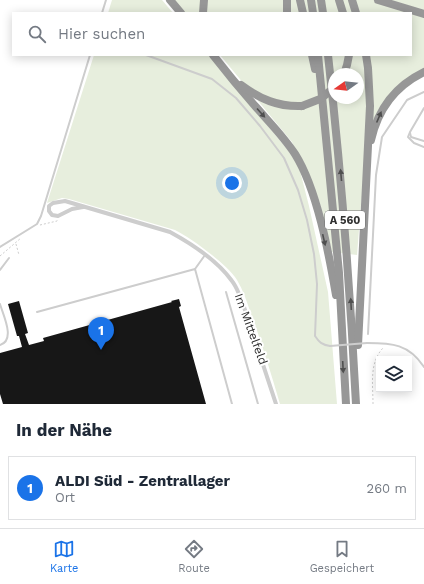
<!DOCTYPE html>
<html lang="de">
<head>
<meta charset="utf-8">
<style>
	body { margin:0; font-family:"Work Sans",sans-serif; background:#f2f2f3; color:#1f2937 }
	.controls { position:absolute; right:12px; bottom:12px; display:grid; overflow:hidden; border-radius:0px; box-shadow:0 2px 10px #0003 }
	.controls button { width:36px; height:36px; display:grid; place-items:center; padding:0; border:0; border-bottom:1px solid #e0e1e3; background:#fff; color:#1f2937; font:20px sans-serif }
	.compass { position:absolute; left:328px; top:68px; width:36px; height:36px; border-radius:50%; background:#fff; box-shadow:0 2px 10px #0003; rotate:255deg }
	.you { position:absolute; left:232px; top:183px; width:14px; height:14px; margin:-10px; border:3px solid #fff; border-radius:50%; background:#1a73e8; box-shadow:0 0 0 6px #1a73e833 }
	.badge { display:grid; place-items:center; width:26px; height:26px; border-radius:50%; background:#1a73e8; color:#fff; font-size:13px; font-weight:700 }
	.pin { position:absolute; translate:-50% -33px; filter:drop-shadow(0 1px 2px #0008) }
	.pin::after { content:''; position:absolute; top:21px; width:14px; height:12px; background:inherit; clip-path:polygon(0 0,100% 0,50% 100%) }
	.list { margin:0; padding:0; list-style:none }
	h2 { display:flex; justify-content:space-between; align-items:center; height:52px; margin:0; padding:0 16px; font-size:17px }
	h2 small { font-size:13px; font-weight:400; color:#747a83 }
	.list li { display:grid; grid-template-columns:26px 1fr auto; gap:12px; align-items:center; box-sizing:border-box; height:64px; margin:0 8px 8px; padding:0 8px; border:1px solid #e0e1e3; border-radius:0px }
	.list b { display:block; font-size:15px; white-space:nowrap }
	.list p { margin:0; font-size:13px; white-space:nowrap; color:#747a83 }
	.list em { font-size:13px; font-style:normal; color:#747a83 }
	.icon { flex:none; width:22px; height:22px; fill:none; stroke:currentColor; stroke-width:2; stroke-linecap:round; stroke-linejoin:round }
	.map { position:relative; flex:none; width:424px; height:404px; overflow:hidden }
	.search { position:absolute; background:#fff; box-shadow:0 2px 10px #0003; left:12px; right:12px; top:12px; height:44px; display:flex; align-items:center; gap:10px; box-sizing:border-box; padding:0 14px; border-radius:0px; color:#747a83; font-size:15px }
	.sheet { height:124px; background:#fff }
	nav { display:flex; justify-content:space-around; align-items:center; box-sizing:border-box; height:56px; border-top:1px solid #e0e1e3; background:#fff; font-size:11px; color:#747a83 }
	nav a { display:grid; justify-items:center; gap:2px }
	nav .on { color:#1a73e8 }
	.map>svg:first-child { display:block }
	.green { fill:#e7eedd; fill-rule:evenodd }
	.building { fill:#171717 }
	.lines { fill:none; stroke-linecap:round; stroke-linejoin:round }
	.path { stroke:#cdcdcd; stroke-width:1; stroke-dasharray:2 2; stroke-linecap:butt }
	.service { stroke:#cdcdcd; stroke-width:2 }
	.minor { stroke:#cdcdcd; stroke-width:4 }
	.motorway { stroke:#979797; stroke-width:8 }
	.service-bridge { stroke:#cdcdcd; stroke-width:2 }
	.motorway-bridge { stroke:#979797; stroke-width:8 }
	.oneway { fill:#4f4f4f }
	.labels { text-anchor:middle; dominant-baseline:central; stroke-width:4; stroke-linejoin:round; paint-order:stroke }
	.shield { fill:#fff; stroke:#6e6e6e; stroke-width:1 }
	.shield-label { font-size:11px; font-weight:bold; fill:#303030 }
	.street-label { font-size:12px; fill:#303030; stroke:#fff }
</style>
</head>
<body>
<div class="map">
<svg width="424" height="404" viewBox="0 0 424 404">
	<rect width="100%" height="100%" fill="#fff"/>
	<g class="green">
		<path d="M 112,0 L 162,0 L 173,13 L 108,13 Z"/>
		<path d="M 174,0 L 424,0 L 424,70 L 395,88 L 380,107 L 373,124 L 361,204 L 357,255 L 332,252 L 319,200 L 292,142 L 220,55 L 411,55 L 411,13 L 185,13 ZM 334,74 L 358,74 L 358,98 L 334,98 Z"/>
		<path d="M 94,55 L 209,55 L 287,149 L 299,167 L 309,206 L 328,292 L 337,404 L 280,404 C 271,374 262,343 251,314 C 247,302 243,290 237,280 C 227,264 191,238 175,230 L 69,199 L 62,198 L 47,203 Z"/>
	</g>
	<path class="building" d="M 179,299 L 181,306 L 179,307 L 206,404 L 3,404 L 0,394 L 0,353 L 22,347 L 19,336 L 17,336 L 8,304 L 19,301 L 28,333 L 25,334 L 29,345 L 44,341 L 43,338 L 172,302 L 171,301 Z"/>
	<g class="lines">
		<g class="path">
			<path d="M 40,225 L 57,221 L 58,220"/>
			<path d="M 16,244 L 19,255"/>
			<path d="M 0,256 L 21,238"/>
			<path d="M 373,404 C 373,384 369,363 383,348"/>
		</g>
		<g class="service">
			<path d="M 102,13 L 106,0"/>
			<path d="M 146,55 L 212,79 L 236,98 L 260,126 L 284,158 L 298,190 L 307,220 L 314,254 L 317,284 L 315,336 C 319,342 322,345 330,346"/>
			<path d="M 424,108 L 410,132 L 408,137 L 414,143 L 424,147"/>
			<path d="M 410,133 L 411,137 L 424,141"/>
			<path d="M 0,247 L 37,224 L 41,216 L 90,55"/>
			<path d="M 195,269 L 205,255"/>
			<path d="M 0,270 L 9,258"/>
			<path d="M 226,292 L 258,404"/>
			<path d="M 0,304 C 3,315 16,340 0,345"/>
			<path d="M 37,312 L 195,269 L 232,404"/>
			<path d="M 368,334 L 376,175 L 382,137 L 407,100 L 424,92"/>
			<path d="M 367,343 C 392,343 409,344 424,367"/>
		</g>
		<path class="minor" d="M 83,207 L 72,209 L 58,216 L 52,215 L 49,211 L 49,206 L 53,203 L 65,201 L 170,232 C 192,244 217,260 232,281 C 236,286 238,292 241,298 L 276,404"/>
		<g class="motorway">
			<path d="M 170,0 L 181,13"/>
			<path d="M 287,0 L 287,13"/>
			<path d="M 300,0 L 303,13"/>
			<path d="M 311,0 L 313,13"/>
			<path d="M 321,0 L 323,13"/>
			<path d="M 339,0 L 343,13"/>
			<path d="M 352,0 L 356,13"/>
			<path d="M 378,0 L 424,14"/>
			<path d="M 203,13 L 204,0"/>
			<path d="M 213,55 C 227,73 241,90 256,107 C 269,122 284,137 295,154 C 317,189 329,254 336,295"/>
			<path d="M 312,55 L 315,69"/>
			<path d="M 318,55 L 339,273 L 346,404"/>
			<path d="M 328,55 C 341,171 350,287 356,404"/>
			<path d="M 344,74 L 347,65 L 349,55"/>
			<path d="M 241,85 C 260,99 278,107 302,106"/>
			<path d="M 371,140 C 378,109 395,86 424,72"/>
			<path d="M 358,345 L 370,106 L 368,68 L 366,55"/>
		</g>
		<path class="service-bridge" d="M 330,346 L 367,343"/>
		<path class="motorway-bridge" d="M 302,106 L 320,99 L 334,88"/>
	</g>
	<defs><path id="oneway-solid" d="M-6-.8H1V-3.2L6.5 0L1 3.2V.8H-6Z"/></defs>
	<g class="oneway">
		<use href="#oneway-solid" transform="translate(261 113) rotate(48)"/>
		<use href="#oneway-solid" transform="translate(379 117) rotate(-67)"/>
		<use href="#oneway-solid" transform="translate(341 175) rotate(-95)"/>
		<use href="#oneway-solid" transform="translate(324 240) rotate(77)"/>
		<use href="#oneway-solid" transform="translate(351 304) rotate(-93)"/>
		<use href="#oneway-solid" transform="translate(343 367) rotate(87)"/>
	</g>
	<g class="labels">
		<rect class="shield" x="325" y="211" width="40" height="18" rx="3"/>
		<g class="shield-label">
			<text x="345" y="220">A 560</text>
		</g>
		<g class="street-label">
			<text transform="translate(251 329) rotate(70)">Im Mittelfeld</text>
		</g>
	</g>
</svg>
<div class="controls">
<button><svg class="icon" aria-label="layers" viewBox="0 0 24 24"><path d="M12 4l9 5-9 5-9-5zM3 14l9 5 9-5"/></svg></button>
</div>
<svg class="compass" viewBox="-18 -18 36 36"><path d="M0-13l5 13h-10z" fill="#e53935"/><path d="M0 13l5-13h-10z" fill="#747a83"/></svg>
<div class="you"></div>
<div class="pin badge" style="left:101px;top:350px">1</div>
<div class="search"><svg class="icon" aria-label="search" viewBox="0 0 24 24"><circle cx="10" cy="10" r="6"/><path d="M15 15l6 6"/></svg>Hier suchen</div>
</div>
<section class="sheet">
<h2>In der Nähe<small></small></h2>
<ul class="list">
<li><span class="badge">1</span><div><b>ALDI Süd - Zentrallager</b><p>Ort</p></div><em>260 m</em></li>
</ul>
</section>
<nav>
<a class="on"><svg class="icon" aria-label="map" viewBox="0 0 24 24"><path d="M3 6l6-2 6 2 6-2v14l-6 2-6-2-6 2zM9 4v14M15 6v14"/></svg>Karte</a>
<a><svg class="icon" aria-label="directions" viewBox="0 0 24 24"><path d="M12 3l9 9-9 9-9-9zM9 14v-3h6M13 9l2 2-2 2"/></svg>Route</a>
<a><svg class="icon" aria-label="saved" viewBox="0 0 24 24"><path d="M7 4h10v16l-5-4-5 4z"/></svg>Gespeichert</a>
</nav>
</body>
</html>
